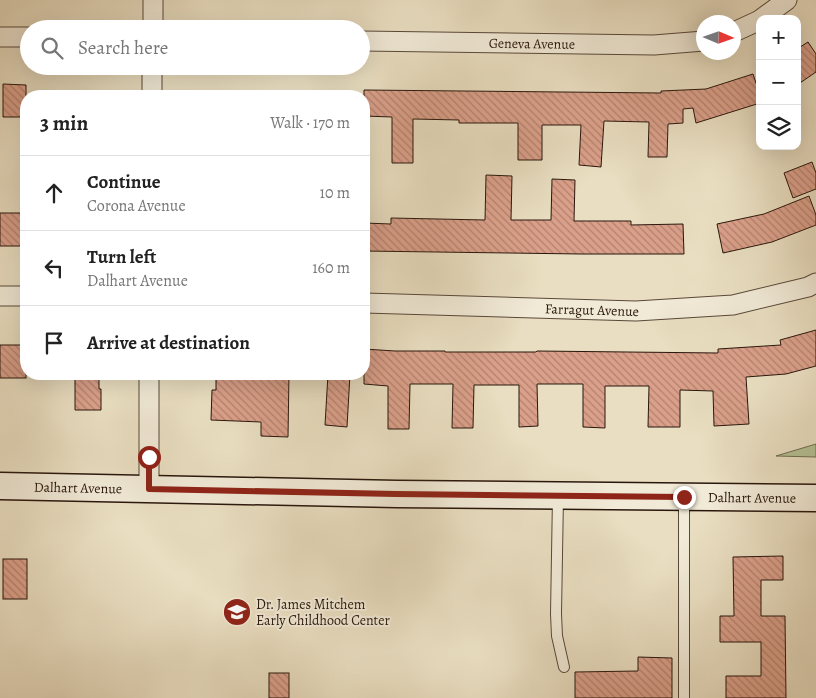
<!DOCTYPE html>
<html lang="en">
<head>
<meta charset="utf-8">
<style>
	body { margin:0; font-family:Alegreya,serif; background:#f6f6f6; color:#222 }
	.controls { position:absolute; right:15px; top:15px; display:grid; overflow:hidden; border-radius:10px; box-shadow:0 5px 20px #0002 }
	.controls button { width:45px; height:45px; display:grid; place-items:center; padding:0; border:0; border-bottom:1px solid #e0e0e0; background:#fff; color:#222; font:25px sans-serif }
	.compass { position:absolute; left:696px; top:15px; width:45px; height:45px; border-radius:50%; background:#fff; box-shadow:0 5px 20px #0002; rotate:92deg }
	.stop { position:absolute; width:15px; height:15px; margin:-11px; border:4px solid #8f2418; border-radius:50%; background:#fff }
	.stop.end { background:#8f2418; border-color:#fff; box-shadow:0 1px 5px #0008 }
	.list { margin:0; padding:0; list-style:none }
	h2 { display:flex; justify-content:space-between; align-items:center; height:65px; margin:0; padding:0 20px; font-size:21px }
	h2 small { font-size:16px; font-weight:400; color:#767676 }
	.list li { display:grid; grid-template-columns:32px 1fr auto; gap:15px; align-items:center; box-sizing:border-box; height:75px; padding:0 20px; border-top:1px solid #e0e0e0 }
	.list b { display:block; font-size:19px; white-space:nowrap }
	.list p { margin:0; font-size:16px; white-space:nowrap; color:#767676 }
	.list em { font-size:16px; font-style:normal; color:#767676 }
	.icon { flex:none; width:28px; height:28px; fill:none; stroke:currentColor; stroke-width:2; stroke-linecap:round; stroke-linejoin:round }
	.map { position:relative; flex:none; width:816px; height:698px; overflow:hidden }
	.search { position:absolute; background:#fff; box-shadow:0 5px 20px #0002; left:20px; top:20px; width:350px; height:55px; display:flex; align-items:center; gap:12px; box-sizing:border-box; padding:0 18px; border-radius:28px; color:#767676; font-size:19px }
	.panel { position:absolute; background:#fff; box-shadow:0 5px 20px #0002; left:20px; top:90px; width:350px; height:290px; border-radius:20px }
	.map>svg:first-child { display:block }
	.green { fill:#b5c194; stroke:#6f6c50 }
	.building { fill:url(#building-back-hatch); stroke:#29160c }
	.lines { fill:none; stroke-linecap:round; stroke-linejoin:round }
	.service-casing { stroke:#594839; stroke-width:12 }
	.minor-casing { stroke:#594839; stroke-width:21 }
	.secondary-casing { stroke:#29160c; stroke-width:29 }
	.service { stroke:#f1ead7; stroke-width:10 }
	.minor { stroke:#f1ead7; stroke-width:19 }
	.secondary { stroke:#f1ead7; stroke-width:26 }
	.route { stroke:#8f2418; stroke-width:6 }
	.labels { text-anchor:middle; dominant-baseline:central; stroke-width:4; stroke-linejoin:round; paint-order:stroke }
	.street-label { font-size:14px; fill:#29160c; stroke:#f1ead7 }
	.poi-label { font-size:14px; fill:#29160c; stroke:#f1ead7; text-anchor:start }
</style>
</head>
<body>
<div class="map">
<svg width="816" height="698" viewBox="0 0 816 698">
	<defs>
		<pattern id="building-back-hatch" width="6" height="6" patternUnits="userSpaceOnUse" patternTransform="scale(1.25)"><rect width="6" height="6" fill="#dba08a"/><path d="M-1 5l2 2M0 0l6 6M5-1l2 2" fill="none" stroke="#b2816f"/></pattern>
	</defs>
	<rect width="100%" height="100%" fill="#e9dec1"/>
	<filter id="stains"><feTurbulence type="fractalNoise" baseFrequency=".004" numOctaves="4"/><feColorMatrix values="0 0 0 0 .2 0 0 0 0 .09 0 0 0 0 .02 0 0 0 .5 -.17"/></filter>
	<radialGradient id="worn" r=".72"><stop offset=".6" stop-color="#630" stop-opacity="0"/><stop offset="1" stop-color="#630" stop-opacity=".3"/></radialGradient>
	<path class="green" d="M 816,444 L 816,457 L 776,456 Z"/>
	<g class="building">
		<path d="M 808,42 L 816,54 L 816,72 L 797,85 L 797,49 Z"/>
		<path d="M 753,74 L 760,95 L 760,103 L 696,123 L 693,108 L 683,109 L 683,123 L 668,124 L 667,157 L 648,157 L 649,122 L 604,121 L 601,167 L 579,165 L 581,125 L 542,125 L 542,160 L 518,160 L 518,123 L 459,123 L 459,120 L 413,119 L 413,163 L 392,163 L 392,117 L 364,116 L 364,90 L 661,93 L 661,91 L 706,89 Z"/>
		<path d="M 3,84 L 26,85 L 26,117 L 3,117 Z"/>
		<path d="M 812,162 L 816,173 L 816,189 L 793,198 L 784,173 Z"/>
		<path d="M 486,175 L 512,176 L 511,220 L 551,220 L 552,179 L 575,180 L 574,221 L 631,221 L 631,225 L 683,224 L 684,254 L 581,254 L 364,251 L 364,223 L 391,224 L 391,218 L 485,220 Z"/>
		<path d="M 809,196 L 816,215 L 816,225 L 772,242 L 723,253 L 717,224 L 764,214 Z"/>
		<rect x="0" y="213" width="26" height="33"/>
		<path d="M 816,330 L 816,366 L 786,374 L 746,377 L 749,424 L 714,426 L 713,391 L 680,390 L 680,427 L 648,427 L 649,386 L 605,386 L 605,428 L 583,427 L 583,384 L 537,384 L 538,426 L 519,427 L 519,385 L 474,385 L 473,428 L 452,428 L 453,384 L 410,384 L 409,429 L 388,429 L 388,386 L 364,384 L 364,349 L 395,351 L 445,351 L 445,352 L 536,352 L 537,351 L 718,353 L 718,349 L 781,345 L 780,340 Z"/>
		<rect x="0" y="345" width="26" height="33"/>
		<path d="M 75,374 L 99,374 L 99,389 L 101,389 L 101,410 L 75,410 Z"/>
		<path d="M 216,374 L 289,374 L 288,437 L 261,436 L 261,422 L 211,420 L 212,390 L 216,390 Z"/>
		<path d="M 328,374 L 350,374 L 347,427 L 325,425 Z"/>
		<path d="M 783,556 L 783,580 L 761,580 L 761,616 L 785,616 L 786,698 L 726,698 L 726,676 L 761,676 L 761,642 L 720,642 L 720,616 L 734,616 L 733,557 Z"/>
		<rect x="3" y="559" width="24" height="40"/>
		<path d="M 638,657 L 672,658 L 672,698 L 575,698 L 575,672 L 638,671 Z"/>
		<rect x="269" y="673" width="20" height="25"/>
	</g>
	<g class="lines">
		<defs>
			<g id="service">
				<path d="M 558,496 L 556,614 L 557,636 L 564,667"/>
				<path d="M 684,698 L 684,498"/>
			</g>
			<g id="minor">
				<path d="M 761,19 L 787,0"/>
				<path d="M 153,29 L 153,0"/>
				<path d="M 734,32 L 760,20"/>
				<path d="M 0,37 L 29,37"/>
				<path id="s1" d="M 361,41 L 654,45 L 704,41"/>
				<path d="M 152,96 L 152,66"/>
				<path d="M 0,296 L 26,296"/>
				<path id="s2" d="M 364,303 L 636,311 L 733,305 L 808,287 L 816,283"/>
				<path d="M 149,489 L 149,374"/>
			</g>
			<g id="secondary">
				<path id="s3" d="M 0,486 L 397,494 L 816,498"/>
			</g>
		</defs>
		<use href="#service" class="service-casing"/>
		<use href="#minor" class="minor-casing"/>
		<use href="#secondary" class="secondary-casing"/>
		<use href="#service" class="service"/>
		<use href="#minor" class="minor"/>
		<use href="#secondary" class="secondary"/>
	</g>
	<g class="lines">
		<path class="route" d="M 149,457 L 149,489 L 396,494 L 684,497"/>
	</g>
	<defs>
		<symbol id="school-disc" viewBox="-11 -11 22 22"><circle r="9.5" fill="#8f2418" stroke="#f1ead7"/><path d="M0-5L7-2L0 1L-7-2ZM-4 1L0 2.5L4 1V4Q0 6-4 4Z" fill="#fff"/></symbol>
	</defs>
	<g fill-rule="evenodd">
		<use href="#school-disc" x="221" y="596" width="32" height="32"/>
	</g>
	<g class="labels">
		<g class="street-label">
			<text stroke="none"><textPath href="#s1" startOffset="171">Geneva Avenue</textPath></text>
			<text stroke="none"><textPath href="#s2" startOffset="228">Farragut Avenue</textPath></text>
			<text stroke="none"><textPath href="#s3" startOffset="78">Dalhart Avenue</textPath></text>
			<text stroke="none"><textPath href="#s3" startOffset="752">Dalhart Avenue</textPath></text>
		</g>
		<g class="poi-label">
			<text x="256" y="604">Dr. James Mitchem<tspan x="256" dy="16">Early Childhood Center</tspan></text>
		</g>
	</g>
	<rect width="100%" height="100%" filter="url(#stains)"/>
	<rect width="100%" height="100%" fill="url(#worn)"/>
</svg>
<div class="controls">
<button>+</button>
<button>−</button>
<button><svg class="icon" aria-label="layers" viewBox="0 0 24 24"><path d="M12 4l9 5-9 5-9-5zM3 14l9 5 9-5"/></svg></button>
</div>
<svg class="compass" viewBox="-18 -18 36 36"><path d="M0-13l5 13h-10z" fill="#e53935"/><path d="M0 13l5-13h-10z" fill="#767676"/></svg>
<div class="stop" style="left:149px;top:457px"></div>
<div class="stop end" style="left:684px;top:497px"></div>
<div class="search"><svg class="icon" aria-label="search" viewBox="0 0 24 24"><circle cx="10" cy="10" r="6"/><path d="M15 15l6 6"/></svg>Search here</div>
<section class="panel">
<h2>3 min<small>Walk · 170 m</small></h2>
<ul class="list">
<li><svg class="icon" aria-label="ahead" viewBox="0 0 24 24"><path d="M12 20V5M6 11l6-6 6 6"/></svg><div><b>Continue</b><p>Corona Avenue</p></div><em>10 m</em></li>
<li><svg class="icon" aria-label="left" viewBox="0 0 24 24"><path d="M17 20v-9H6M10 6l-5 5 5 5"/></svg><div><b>Turn left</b><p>Dalhart Avenue</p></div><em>160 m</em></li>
<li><svg class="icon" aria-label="arrive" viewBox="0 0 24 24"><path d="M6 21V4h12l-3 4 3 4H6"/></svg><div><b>Arrive at destination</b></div></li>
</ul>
</section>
</div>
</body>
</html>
